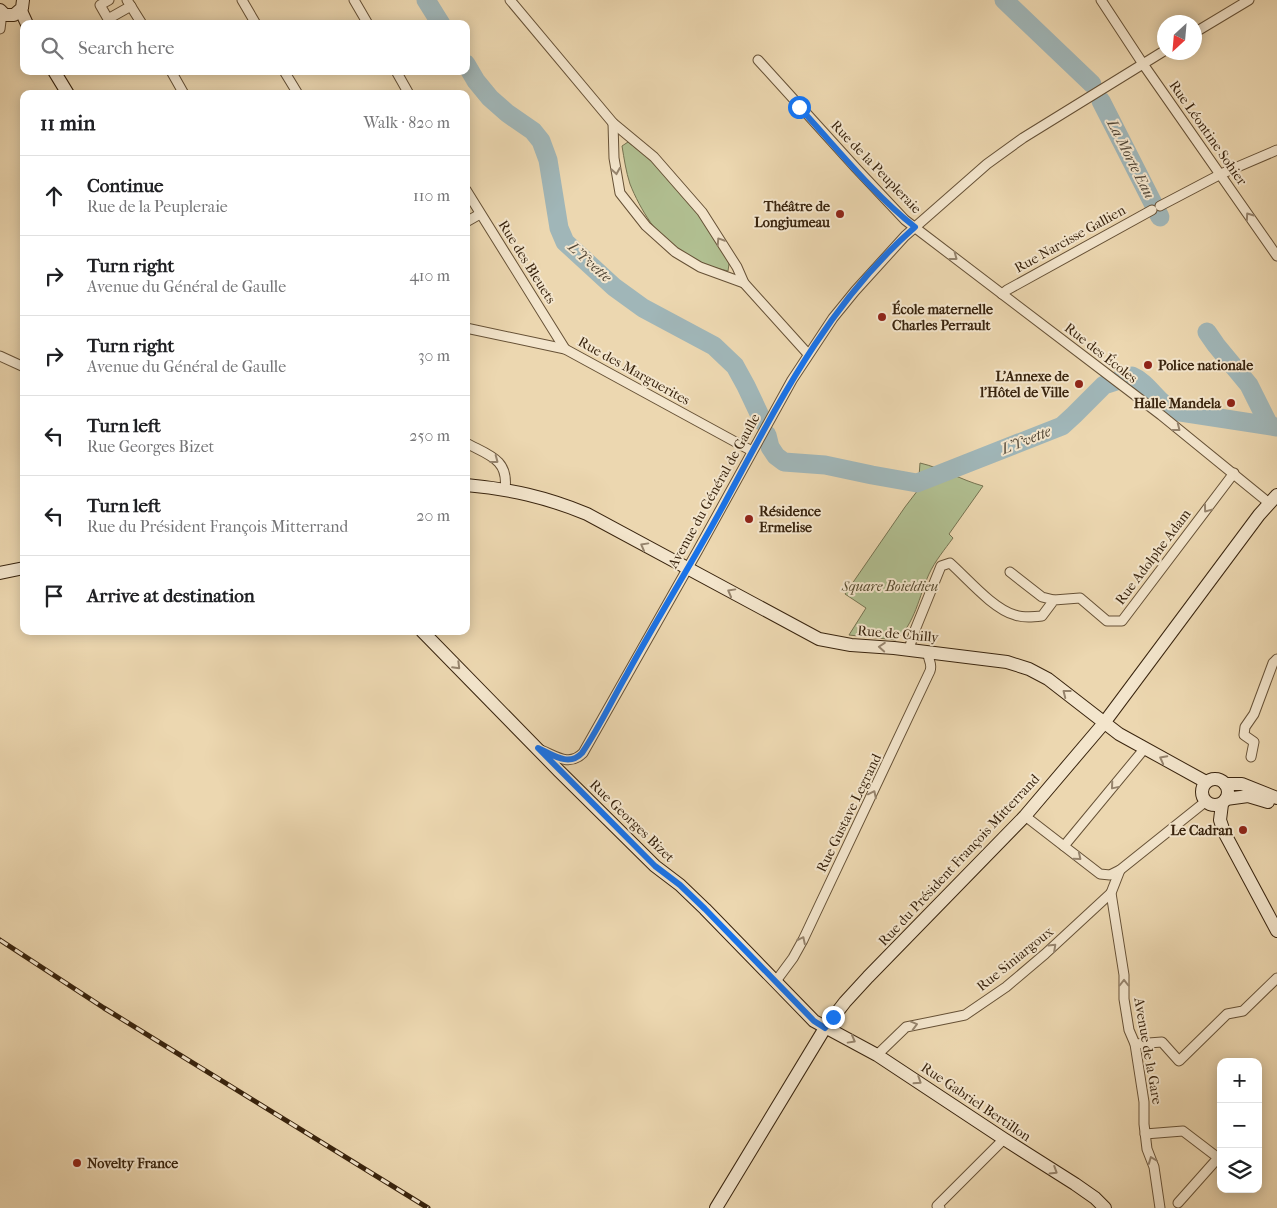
<!DOCTYPE html>
<html lang="en">
<head>
<meta charset="utf-8">
<style>
	body { margin:0; font-family:"IM FELL French Canon",serif; background:#f6f6f6; color:#202124 }
	.controls { position:absolute; right:15px; bottom:15px; display:grid; overflow:hidden; border-radius:10px; box-shadow:0 2px 12px #0003 }
	.controls button { width:45px; height:45px; display:grid; place-items:center; padding:0; border:0; border-bottom:1px solid #e0e0e0; background:#fff; color:#202124; font:25px sans-serif }
	.compass { position:absolute; left:1157px; top:15px; width:45px; height:45px; border-radius:50%; background:#fff; box-shadow:0 2px 12px #0003; rotate:206deg }
	.stop { position:absolute; width:15px; height:15px; margin:-11px; border:4px solid #1a73e8; border-radius:50%; background:#fff }
	.stop.end { background:#1a73e8; border-color:#fff; box-shadow:0 1px 5px #0008 }
	.list { margin:0; padding:0; list-style:none }
	h2 { display:flex; justify-content:space-between; align-items:center; height:65px; margin:0; padding:0 20px; font-size:21px }
	h2 small { font-size:16px; font-weight:400; color:#757577 }
	.list li { display:grid; grid-template-columns:32px 1fr auto; gap:15px; align-items:center; box-sizing:border-box; height:80px; padding:0 20px; border-top:1px solid #e0e0e0 }
	.list b { display:block; font-size:19px; white-space:nowrap }
	.list p { margin:0; font-size:16px; white-space:nowrap; color:#757577 }
	.list em { font-size:16px; font-style:normal; color:#757577 }
	.icon { flex:none; width:28px; height:28px; fill:none; stroke:currentColor; stroke-width:2; stroke-linecap:round; stroke-linejoin:round }
	.map { position:relative; flex:none; width:1277px; height:1208px; overflow:hidden }
	.search { position:absolute; background:#fff; box-shadow:0 2px 12px #0003; left:20px; top:20px; width:450px; height:55px; display:flex; align-items:center; gap:12px; box-sizing:border-box; padding:0 18px; border-radius:10px; color:#757577; font-size:19px }
	.panel { position:absolute; background:#fff; box-shadow:0 2px 12px #0003; left:20px; top:90px; width:450px; height:545px; border-radius:10px }
	.map>svg:first-child { display:block }
	.green { fill:#b1bf91; stroke:#757250 }
	.lines { fill:none; stroke-linecap:round; stroke-linejoin:round }
	.river { stroke:#a0b6b8; stroke-width:19 }
	.street-casing { stroke:#665136; stroke-width:11 }
	.secondary-casing { stroke:#39240e; stroke-width:14 }
	.street { stroke:#f3e5cc; stroke-width:9 }
	.secondary { stroke:#f3e5cc; stroke-width:12 }
	.rail-casing { stroke:#39240e; stroke-width:5 }
	.rail { stroke:#f3e5cc; stroke-width:3; stroke-dasharray:9; stroke-linecap:butt }
	.oneway { stroke:#96846d }
	.route { stroke:#1a73e8; stroke-width:6 }
	.poi-dot { fill:#8f2418; stroke:#f3e5cc; stroke-width:2 }
	.labels { text-anchor:middle; dominant-baseline:central; stroke-width:4; stroke-linejoin:round; paint-order:stroke }
	.street-label { font-size:14px; fill:#39240e; stroke:#f3e5cc }
	.poi-label { font-size:14px; font-weight:bold; fill:#39240e; stroke:#f3e5cc; text-anchor:end }
	.park-label { font-size:14px; font-style:italic; fill:#574b2f; stroke:#f3e5cc }
	.water-label { font-size:15px; font-style:italic; fill:#534838; stroke:#f3e5cc }
</style>
</head>
<body>
<div class="map">
<svg width="1277" height="1208" viewBox="0 0 1277 1208">
	<rect width="100%" height="100%" fill="#ecd7b0"/>
	<filter id="stains"><feTurbulence type="fractalNoise" baseFrequency=".004" numOctaves="4"/><feColorMatrix values="0 0 0 0 .2 0 0 0 0 .09 0 0 0 0 .02 0 0 0 .5 -.17"/></filter>
	<radialGradient id="worn" r=".72"><stop offset=".6" stop-color="#630" stop-opacity="0"/><stop offset="1" stop-color="#630" stop-opacity=".3"/></radialGradient>
	<g class="green">
		<path d="M 628,142 L 646,156 L 700,211 L 727,257 L 729,264 L 728,271 C 712,267 696,263 682,254 C 658,239 640,209 630,184 C 626,172 624,158 622,146 Z"/>
		<path d="M 920,463 C 942,468 961,480 983,486 L 949,534 L 953,538 C 945,549 935,561 929,574 C 919,596 915,624 896,640 L 849,635 L 866,608 L 845,594 L 905,507 L 918,490 Z"/>
	</g>
	<g class="lines">
		<g class="river">
			<path d="M 426,0 L 441,24"/>
			<path d="M 1004,0 L 1092,84"/>
			<path d="M 466,64 L 476,81 L 490,98 L 507,113 L 533,131 L 541,141 L 548,160 L 559,228 L 565,242 L 614,287 L 643,308 L 714,346 L 735,366 L 746,386 L 763,422"/>
			<path d="M 1101,101 L 1160,217"/>
			<path d="M 1207,332 L 1216,345 L 1249,385 L 1269,425"/>
			<path d="M 767,435 L 770,447 L 776,456 L 784,462 L 825,465 L 872,475 L 917,483 L 1062,426 L 1074,415 L 1104,385 L 1132,376 C 1149,383 1157,403 1174,411 L 1277,427"/>
		</g>
		<defs>
			<g id="street">
				<path d="M 109,0 L 100,5 L 108,19 L 131,6"/>
				<path d="M 127,0 L 142,24"/>
				<path d="M 242,0 L 256,24"/>
				<path d="M 354,0 L 368,24"/>
				<path d="M 510,0 L 613,123 L 654,157 L 702,212 L 737,267 L 744,283 L 808,354"/>
				<path d="M 1101,0 L 1143,64 L 1277,256"/>
				<path d="M 0,29 L 2,13"/>
				<path d="M 1194,33 L 1249,0"/>
				<path d="M 758,60 L 856,168 L 905,220 L 1161,415 L 1269,503"/>
				<path d="M 171,71 L 184,94"/>
				<path d="M 284,71 L 298,94"/>
				<path d="M 396,71 L 409,94"/>
				<path d="M 613,123 L 614,158 L 620,193 L 646,226 L 675,252 L 700,267 L 744,283"/>
				<path d="M 466,190 L 565,349"/>
				<path d="M 1160,206 L 1221,174 L 1277,150"/>
				<path d="M 466,222 L 480,214"/>
				<path d="M 1002,294 L 1007,290 L 1152,210"/>
				<path d="M 466,328 L 565,349 L 752,451"/>
				<path d="M 0,356 L 24,367"/>
				<path d="M 466,443 C 488,455 509,459 505,489"/>
				<path d="M 1010,572 L 1042,597 L 1054,600"/>
				<path d="M 909,649 L 915,630 L 941,566 L 950,563 C 968,579 993,609 1015,615 C 1024,618 1033,617 1042,616 L 1054,600 L 1080,598 L 1107,621 L 1122,621 L 1234,473"/>
				<path d="M 541,750 C 556,756 569,767 583,753 L 698,550 L 792,380 L 833,318 L 855,291 L 905,236 L 987,164 L 1023,138 L 1164,51"/>
				<path d="M 1251,757 L 1254,742 L 1244,735 L 1245,727 L 1254,714 L 1273,663 L 1277,659"/>
				<path d="M 1025,816 L 1100,874 L 1110,875 L 1120,870 L 1205,802"/>
				<path d="M 1064,846 L 1145,748"/>
				<path d="M 1120,870 L 1111,893 L 1124,975 L 1124,999 L 1129,1030 L 1135,1044 L 1144,1102 L 1144,1124 L 1147,1149 L 1154,1167 L 1160,1208"/>
				<path d="M 776,981 L 793,958 L 803,940 L 930,671 C 933,663 927,659 928,652"/>
				<path d="M 1135,1044 L 1162,1042 L 1179,1061 L 1227,1014 L 1243,1011 L 1277,978"/>
				<path d="M 877,1055 L 906,1027 L 965,1015 L 1006,987 L 1045,954 L 1111,893"/>
				<path d="M 1145,1134 L 1183,1131 L 1221,1160"/>
				<path d="M 1178,1203 L 1218,1158"/>
				<path d="M 940,1208 L 937,1206 L 1004,1139"/>
			</g>
			<g id="secondary">
				<path d="M 0,10 L 5,15 L 14,15 L 22,8 L 23,0"/>
				<path d="M 21,11 L 27,24"/>
				<path d="M 54,71 L 68,94"/>
				<path d="M 466,485 C 510,489 546,497 587,514 L 819,639 L 851,645 L 894,648 L 1007,662 L 1029,669 L 1048,679 L 1119,734 L 1206,782"/>
				<path d="M 0,573 L 24,568"/>
				<path d="M 422,631 L 559,771 L 655,866 L 680,885 L 705,909 L 814,1021 L 877,1055 L 1004,1139 L 1075,1184 L 1095,1198 L 1105,1208"/>
				<circle cx="1215" cy="792" r="13"/>
				<path d="M 1225,784 L 1242,784 L 1277,798"/>
				<path d="M 1226,799 L 1248,796 L 1268,802"/>
				<path d="M 1222,804 L 1220,820 L 1224,832 L 1277,931"/>
				<path d="M 716,1208 L 825,1028 L 845,1002 L 868,977 L 1025,816 L 1104,723 L 1259,515 L 1277,495"/>
			</g>
		</defs>
		<use href="#street" class="street-casing"/>
		<use href="#secondary" class="secondary-casing"/>
		<use href="#street" class="street"/>
		<use href="#secondary" class="secondary"/>
		<defs>
			<path id="rail" d="M 0,940 L 104,1008 L 428,1208"/>
		</defs>
		<use href="#rail" class="rail-casing"/>
		<use href="#rail" class="rail"/>
	</g>
	<defs><path id="oneway-chevron" d="M-2-3.5L2.5 0L-2 3.5" fill="none" stroke-width="1.6" stroke-linecap="round" stroke-linejoin="round" transform="scale(1.25)"/></defs>
	<g class="oneway">
		<use href="#oneway-chevron" transform="translate(616 171) rotate(81)"/>
		<use href="#oneway-chevron" transform="translate(1249 216) rotate(-125)"/>
		<use href="#oneway-chevron" transform="translate(720 241) rotate(-123)"/>
		<use href="#oneway-chevron" transform="translate(954 257) rotate(37)"/>
		<use href="#oneway-chevron" transform="translate(1177 428) rotate(38)"/>
		<use href="#oneway-chevron" transform="translate(495 460) rotate(37)"/>
		<use href="#oneway-chevron" transform="translate(1207 509) rotate(127)"/>
		<use href="#oneway-chevron" transform="translate(644 546) rotate(-151)"/>
		<use href="#oneway-chevron" transform="translate(731 592) rotate(-151)"/>
		<use href="#oneway-chevron" transform="translate(882 647) rotate(-176)"/>
		<use href="#oneway-chevron" transform="translate(457 666) rotate(45)"/>
		<use href="#oneway-chevron" transform="translate(1066 693) rotate(-142)"/>
		<use href="#oneway-chevron" transform="translate(1163 759) rotate(-152)"/>
		<use href="#oneway-chevron" transform="translate(1114 786) rotate(130)"/>
		<use href="#oneway-chevron" transform="translate(873 794) rotate(-64)"/>
		<use href="#oneway-chevron" transform="translate(1078 857) rotate(39)"/>
		<use href="#oneway-chevron" transform="translate(802 940) rotate(-64)"/>
		<use href="#oneway-chevron" transform="translate(1053 947) rotate(-43)"/>
		<use href="#oneway-chevron" transform="translate(1124 983) rotate(-90)"/>
		<use href="#oneway-chevron" transform="translate(914 1025) rotate(-15)"/>
		<use href="#oneway-chevron" transform="translate(852 1040) rotate(29)"/>
		<use href="#oneway-chevron" transform="translate(918 1081) rotate(33)"/>
		<use href="#oneway-chevron" transform="translate(1152 1160) rotate(-111)"/>
		<use href="#oneway-chevron" transform="translate(1054 1171) rotate(32)"/>
	</g>
	<g class="lines">
		<path class="route" d="M 799,107 C 835,146 873,194 915,227 C 827,304 777,406 723,506 C 692,563 658,617 627,674 C 612,700 599,728 582,753 C 569,767 553,755 538,748 L 655,866 L 680,885 L 705,909 L 814,1021 L 825,1028 L 833,1017"/>
	</g>
	<g class="poi-dot">
		<circle cx="840" cy="214" r="5"/>
		<circle cx="882" cy="317" r="5"/>
		<circle cx="1148" cy="365" r="5"/>
		<circle cx="1079" cy="384" r="5"/>
		<circle cx="1231" cy="403" r="5"/>
		<circle cx="749" cy="519" r="5"/>
		<circle cx="1243" cy="830" r="5"/>
		<circle cx="77" cy="1163" r="5"/>
	</g>
	<g class="labels">
		<g class="street-label">
			<text transform="translate(1208 133) rotate(55)">Rue Léontine Sohier</text>
			<text transform="translate(876 167) rotate(46)">Rue de la Peupleraie</text>
			<text transform="translate(1070 239) rotate(-29)">Rue Narcisse Gallien</text>
			<text transform="translate(527 262) rotate(58)">Rue des Bleuets</text>
			<text transform="translate(1101 353) rotate(38)">Rue des Écoles</text>
			<text transform="translate(634 371) rotate(29)">Rue des Marguerites</text>
			<text transform="translate(714 491) rotate(-61)">Avenue du Général de Gaulle</text>
			<text transform="translate(1153 557) rotate(-53)">Rue Adolphe Adam</text>
			<text transform="translate(898 634) rotate(5)">Rue de Chilly</text>
			<text transform="translate(849 813) rotate(-64)">Rue Gustave Legrand</text>
			<text transform="translate(632 821) rotate(44)">Rue Georges Bizet</text>
			<text transform="translate(959 860) rotate(-47)">Rue du Président François Mitterrand</text>
			<text transform="translate(1015 959) rotate(-39)">Rue Siniargoux</text>
			<text transform="translate(1148 1051) rotate(80)">Avenue de la Gare</text>
			<text transform="translate(976 1102) rotate(34)">Rue Gabriel Bertillon</text>
		</g>
		<g class="poi-label">
			<text x="830" y="206">Théâtre de<tspan x="830" dy="16">Longjumeau</tspan></text>
			<text x="892" y="309" text-anchor="start">École maternelle<tspan x="892" dy="16">Charles Perrault</tspan></text>
			<text x="1158" y="365" text-anchor="start">Police nationale</text>
			<text x="1069" y="376">L'Annexe de<tspan x="1069" dy="16">l'Hôtel de Ville</tspan></text>
			<text x="1221" y="403">Halle Mandela</text>
			<text x="759" y="511" text-anchor="start">Résidence<tspan x="759" dy="16">Ermelise</tspan></text>
			<text x="1233" y="830">Le Cadran</text>
			<text x="87" y="1163" text-anchor="start">Novelty France</text>
		</g>
		<g class="park-label">
			<text x="890" y="586">Square Boieldieu</text>
		</g>
		<g class="water-label">
			<text transform="translate(1131 159) rotate(63)">La Morte Eau</text>
			<text transform="translate(590 262) rotate(42)">L'Yvette</text>
			<text transform="translate(1026 440) rotate(-22)">L'Yvette</text>
		</g>
	</g>
	<rect width="100%" height="100%" filter="url(#stains)"/>
	<rect width="100%" height="100%" fill="url(#worn)"/>
</svg>
<div class="controls">
<button>+</button>
<button>−</button>
<button><svg class="icon" aria-label="layers" viewBox="0 0 24 24"><path d="M12 4l9 5-9 5-9-5zM3 14l9 5 9-5"/></svg></button>
</div>
<svg class="compass" viewBox="-18 -18 36 36"><path d="M0-13l5 13h-10z" fill="#e53935"/><path d="M0 13l5-13h-10z" fill="#757577"/></svg>
<div class="stop" style="left:799px;top:107px"></div>
<div class="stop end" style="left:833px;top:1017px"></div>
<div class="search"><svg class="icon" aria-label="search" viewBox="0 0 24 24"><circle cx="10" cy="10" r="6"/><path d="M15 15l6 6"/></svg>Search here</div>
<section class="panel">
<h2>11 min<small>Walk · 820 m</small></h2>
<ul class="list">
<li><svg class="icon" aria-label="ahead" viewBox="0 0 24 24"><path d="M12 20V5M6 11l6-6 6 6"/></svg><div><b>Continue</b><p>Rue de la Peupleraie</p></div><em>110 m</em></li>
<li><svg class="icon" aria-label="right" viewBox="0 0 24 24"><path d="M7 20v-9h11M14 6l5 5-5 5"/></svg><div><b>Turn right</b><p>Avenue du Général de Gaulle</p></div><em>410 m</em></li>
<li><svg class="icon" aria-label="right" viewBox="0 0 24 24"><path d="M7 20v-9h11M14 6l5 5-5 5"/></svg><div><b>Turn right</b><p>Avenue du Général de Gaulle</p></div><em>30 m</em></li>
<li><svg class="icon" aria-label="left" viewBox="0 0 24 24"><path d="M17 20v-9H6M10 6l-5 5 5 5"/></svg><div><b>Turn left</b><p>Rue Georges Bizet</p></div><em>250 m</em></li>
<li><svg class="icon" aria-label="left" viewBox="0 0 24 24"><path d="M17 20v-9H6M10 6l-5 5 5 5"/></svg><div><b>Turn left</b><p>Rue du Président François Mitterrand</p></div><em>20 m</em></li>
<li><svg class="icon" aria-label="arrive" viewBox="0 0 24 24"><path d="M6 21V4h12l-3 4 3 4H6"/></svg><div><b>Arrive at destination</b></div></li>
</ul>
</section>
</div>
</body>
</html>
